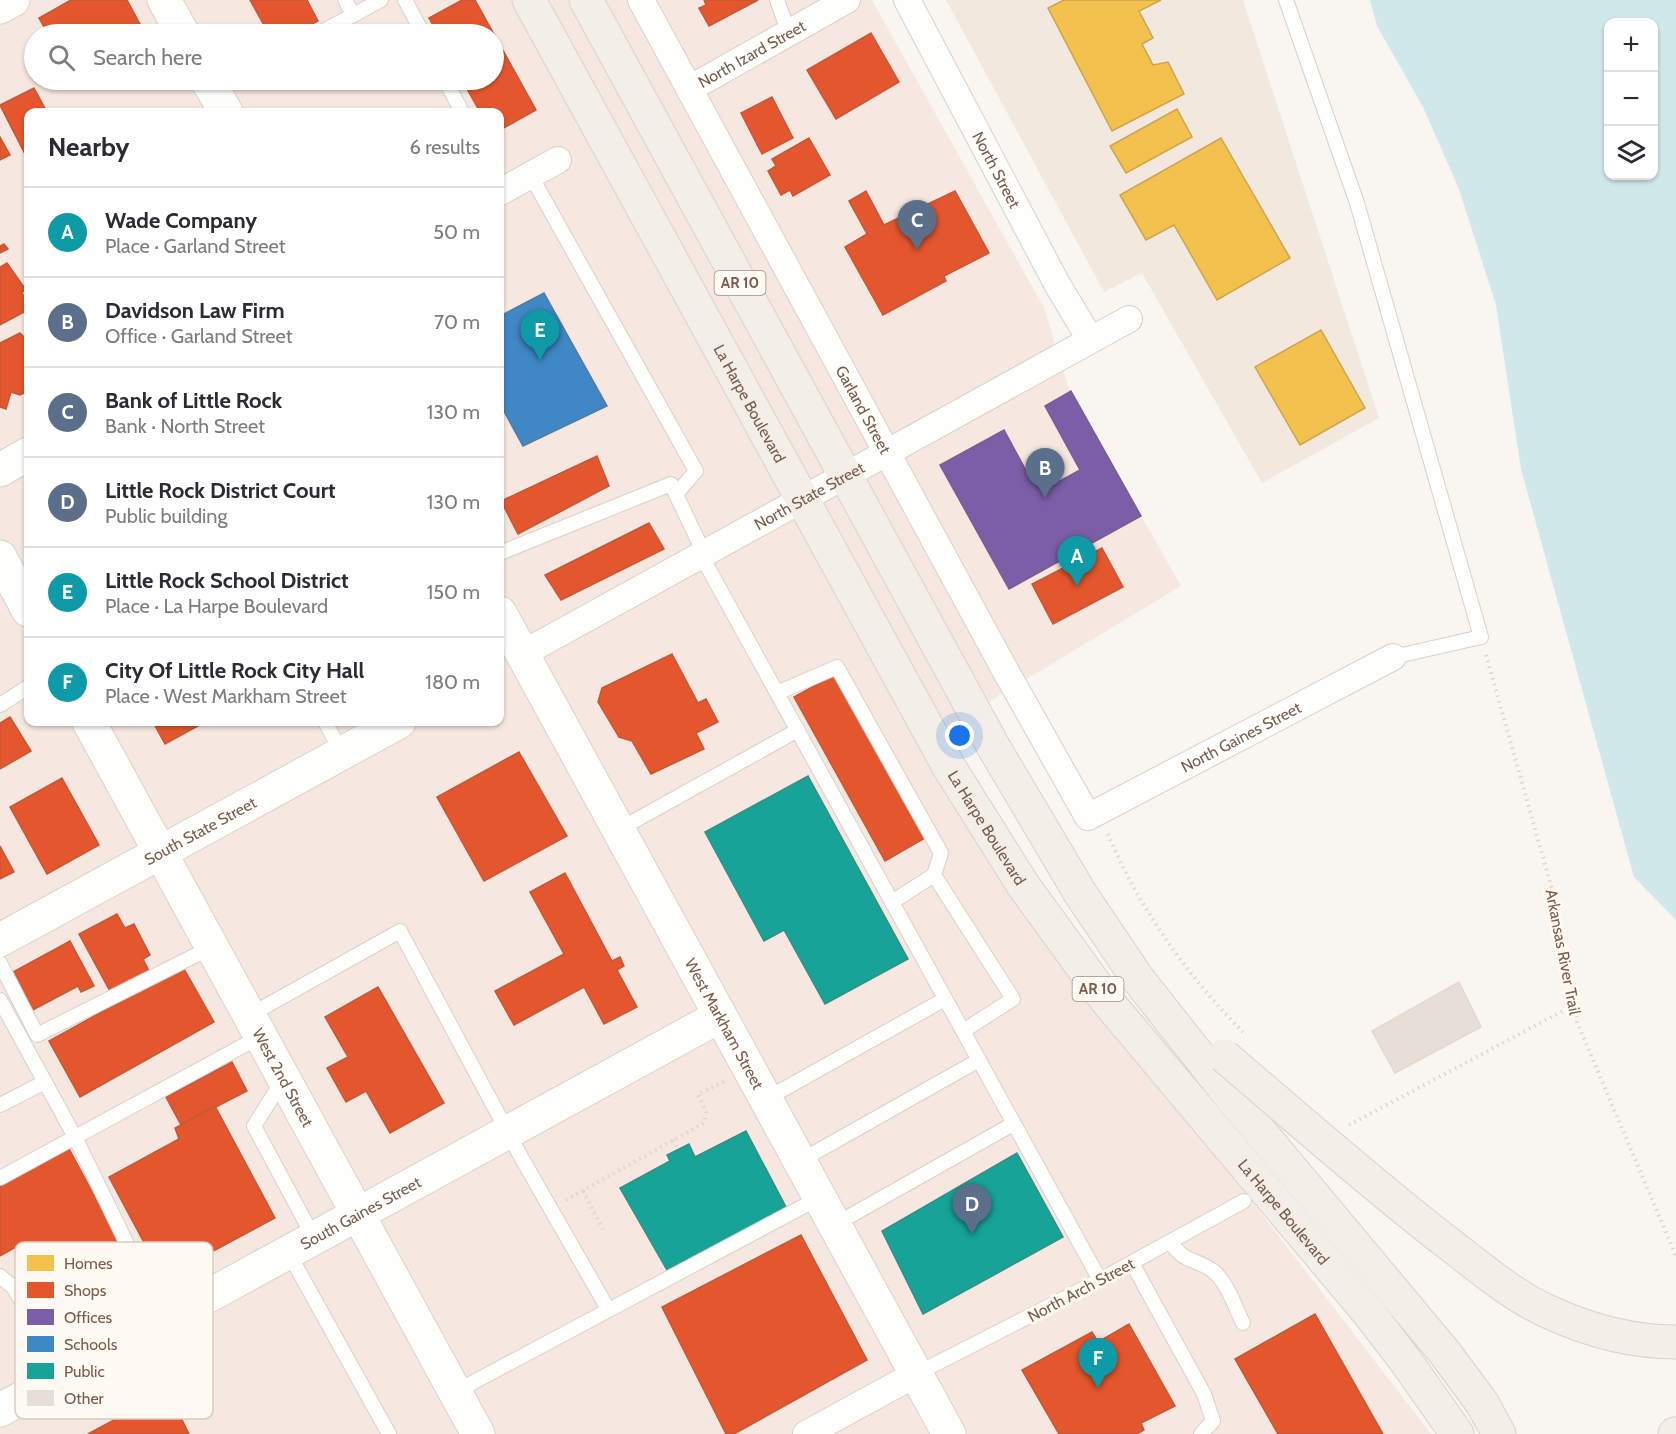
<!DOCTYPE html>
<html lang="en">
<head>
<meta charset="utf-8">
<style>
	body { margin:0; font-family:Cabin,sans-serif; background:#f2f2f3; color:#2b2b33 }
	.controls { position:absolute; right:18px; top:18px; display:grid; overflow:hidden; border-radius:12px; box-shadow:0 2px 4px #0004 }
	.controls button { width:54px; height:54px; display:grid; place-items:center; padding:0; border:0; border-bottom:2px solid #e1e1e2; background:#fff; color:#2b2b33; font:30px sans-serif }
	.you { position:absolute; left:960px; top:736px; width:21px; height:21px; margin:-15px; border:4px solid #fff; border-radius:50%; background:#1a73e8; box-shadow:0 0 0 9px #1a73e833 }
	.badge { display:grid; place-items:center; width:39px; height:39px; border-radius:50%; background:#625958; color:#fff; font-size:20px; font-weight:700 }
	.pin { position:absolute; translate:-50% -50px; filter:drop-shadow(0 2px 3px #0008) }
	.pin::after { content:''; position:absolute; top:32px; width:21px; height:18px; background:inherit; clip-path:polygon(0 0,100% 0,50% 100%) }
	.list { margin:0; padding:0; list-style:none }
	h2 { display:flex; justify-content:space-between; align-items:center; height:78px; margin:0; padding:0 24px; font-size:26px }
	h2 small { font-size:20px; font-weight:400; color:#7c7c81 }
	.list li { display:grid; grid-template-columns:39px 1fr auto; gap:18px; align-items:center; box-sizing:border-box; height:90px; padding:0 24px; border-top:2px solid #e1e1e2 }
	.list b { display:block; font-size:22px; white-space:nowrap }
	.list p { margin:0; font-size:20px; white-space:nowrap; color:#7c7c81 }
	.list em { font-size:20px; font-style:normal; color:#7c7c81 }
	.icon { flex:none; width:33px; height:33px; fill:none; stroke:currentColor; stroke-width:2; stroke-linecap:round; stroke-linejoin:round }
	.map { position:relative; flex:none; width:1676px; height:1434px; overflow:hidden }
	.search { position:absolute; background:#fff; box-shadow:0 2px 4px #0004; left:24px; top:24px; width:480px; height:66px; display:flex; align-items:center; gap:15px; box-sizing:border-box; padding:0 21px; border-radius:33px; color:#7c7c81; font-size:22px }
	.panel { position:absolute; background:#fff; box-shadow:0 2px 4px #0004; left:24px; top:108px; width:480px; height:618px; border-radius:12px }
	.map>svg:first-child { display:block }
	.residential { fill:#f2e8de }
	.commercial { fill:#f6e8e1; fill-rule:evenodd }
	.water { fill:#d0e8ea; fill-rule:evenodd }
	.homes { fill:#f2c14e; stroke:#cea34e; stroke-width:1.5 }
	.shops { fill:#e4572e; stroke:#c45837; stroke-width:1.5 }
	.offices { fill:#7b5ea7; stroke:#7b5d8c; stroke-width:1.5 }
	.schools { fill:#3f88c5; stroke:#517ba1; stroke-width:1.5 }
	.public { fill:#17a398; stroke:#358e82; stroke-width:1.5 }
	.building { fill:#e6ded7; stroke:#e2d8d2; stroke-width:1.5 }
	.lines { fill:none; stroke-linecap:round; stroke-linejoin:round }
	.lane-casing { stroke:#d7d1cb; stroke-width:16 }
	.street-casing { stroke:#d7d1cb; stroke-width:28 }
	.secondary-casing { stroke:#d9d2cb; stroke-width:35 }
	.primary-casing { stroke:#dad1cc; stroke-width:35 }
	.path { stroke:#dcd5d0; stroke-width:4; stroke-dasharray:1.5 4.5; stroke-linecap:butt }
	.lane { stroke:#fefefd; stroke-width:14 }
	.street { stroke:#fefefd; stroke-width:26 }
	.secondary { stroke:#fefefd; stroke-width:33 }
	.primary { stroke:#f3eee8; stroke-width:33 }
	.primary-bridge-casing { stroke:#dad1cc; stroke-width:35; stroke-linecap:butt }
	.primary-bridge { stroke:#f3eee8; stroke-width:33 }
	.labels { text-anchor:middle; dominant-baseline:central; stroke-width:6; stroke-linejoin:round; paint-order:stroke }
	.shield { fill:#fffaf3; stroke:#a28b7f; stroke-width:1.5 }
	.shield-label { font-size:15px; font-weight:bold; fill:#7a5c4d }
	.street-label { font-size:16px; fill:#7a5c4d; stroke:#fffaf3 }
	.key { fill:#fffaf3; stroke:#d7cbc1; stroke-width:1.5 }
	.key-label { font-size:16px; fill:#7a5c4d }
</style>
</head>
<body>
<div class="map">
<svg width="1676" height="1434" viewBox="0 0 1676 1434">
	<rect width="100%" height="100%" fill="#f9f5f0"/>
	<path class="residential" d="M 946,0 L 1243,0 L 1379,418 L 1262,483 L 1142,273 L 1104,292 Z"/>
	<path class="commercial" d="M 0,0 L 872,0 L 1044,308 L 1068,386 L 1181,586 L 919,744 L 1001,875 L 1431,1434 L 0,1434 ZM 34,34 L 494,34 L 494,80 L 34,80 ZM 28,112 L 500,112 L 500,722 L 28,722 Z"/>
	<path class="water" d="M 1370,0 L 1676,0 L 1676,920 L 1634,877 L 1521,469 L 1496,305 L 1459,189 L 1423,107 L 1377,26 ZM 1608,22 L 1654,22 L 1654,176 L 1608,176 Z"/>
	<g class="homes">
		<path d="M 1064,0 L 1161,0 L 1139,11 L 1153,38 L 1142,44 L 1153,65 L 1168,62 L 1184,94 L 1112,131 L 1048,8 Z"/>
		<path d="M 1177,109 L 1192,137 L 1126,173 L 1110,146 Z"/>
		<path d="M 1221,138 L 1290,258 L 1217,300 L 1174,225 L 1146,240 L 1120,195 Z"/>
		<path d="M 1321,330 L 1365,408 L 1300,445 L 1255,367 Z"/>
	</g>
	<g class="shops">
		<path d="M 71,0 L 127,0 L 141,26 L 126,34 L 48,34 L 39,18 Z"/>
		<path d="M 250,0 L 307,0 L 318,21 L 293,34 L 269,34 Z"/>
		<path d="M 462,0 L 475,0 L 536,110 L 500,130 L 500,112 L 480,112 L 462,80 L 494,80 L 494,34 L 438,34 L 429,18 Z"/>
		<path d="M 704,0 L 758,0 L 709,26 L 699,8 L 706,5 Z"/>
		<path d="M 871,33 L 899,82 L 836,119 L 807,70 Z"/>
		<path d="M 34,88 L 47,112 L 28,112 L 28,160 L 0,105 Z"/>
		<path d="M 772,97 L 793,138 L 762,154 L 741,113 Z"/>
		<path d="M 0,137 L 10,155 L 0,160 Z"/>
		<path d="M 809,138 L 830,175 L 793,196 L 790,190 L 781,195 L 768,171 L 776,166 L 772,159 Z"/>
		<path d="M 866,191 L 884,225 L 955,191 L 989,253 L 944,276 L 946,281 L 883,315 L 845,247 L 867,234 L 849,201 Z"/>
		<path d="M 4,244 L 8,249 L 0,253 L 0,246 Z"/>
		<path d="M 7,263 L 26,290 L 22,292 L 28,310 L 0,325 L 0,267 Z"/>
		<path d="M 20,333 L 28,341 L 28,391 L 20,395 L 11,392 L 6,409 L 0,407 L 0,343 Z"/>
		<path d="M 597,456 L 609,486 L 518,534 L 501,501 Z"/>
		<path d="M 649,523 L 664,549 L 561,600 L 545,575 Z"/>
		<path d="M 1102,548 L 1123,587 L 1053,624 L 1032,584 Z"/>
		<path d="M 672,654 L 698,703 L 706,699 L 718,722 L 696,733 L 704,749 L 651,774 L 632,741 L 619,737 L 598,702 L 602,688 Z"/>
		<path d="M 834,675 L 925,838 L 885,861 L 794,697 Z"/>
		<path d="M 10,717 L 31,751 L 0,769 L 0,723 Z"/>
		<path d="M 153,722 L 205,722 L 165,744 Z"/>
		<path d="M 519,752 L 567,836 L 484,881 L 437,797 Z"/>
		<path d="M 62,778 L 99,845 L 47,874 L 10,807 Z"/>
		<path d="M 0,846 L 14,872 L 0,879 Z"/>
		<path d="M 565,873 L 612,961 L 620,957 L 624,966 L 617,970 L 637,1007 L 604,1024 L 584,987 L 514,1025 L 495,991 L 564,954 L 530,892 Z"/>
		<path d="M 117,914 L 125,928 L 134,924 L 150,955 L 143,959 L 150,973 L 111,993 L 79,934 Z"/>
		<path d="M 70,941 L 94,986 L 81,992 L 78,986 L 29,1012 L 18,991 L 22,988 L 13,972 Z"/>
		<path d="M 183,967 L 214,1022 L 80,1097 L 49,1041 Z"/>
		<path d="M 378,987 L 444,1103 L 390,1133 L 366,1091 L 346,1102 L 327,1068 L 348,1057 L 325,1017 Z"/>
		<path d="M 232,1062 L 247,1091 L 181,1125 L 166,1097 Z"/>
		<path d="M 215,1106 L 275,1218 L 163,1278 L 109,1177 L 179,1139 L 175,1128 Z"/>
		<path d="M 67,1145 L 141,1282 L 66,1322 L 23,1243 L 0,1256 L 0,1181 Z"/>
		<path d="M 801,1235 L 867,1360 L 734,1434 L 726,1434 L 662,1307 Z"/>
		<path d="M 1315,1314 L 1383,1434 L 1278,1434 L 1235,1359 Z"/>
		<path d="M 1129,1324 L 1175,1406 L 1141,1423 L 1144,1430 L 1137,1434 L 1059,1434 L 1022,1370 L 1092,1332 L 1098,1342 Z"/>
		<path d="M 168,1391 L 189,1434 L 88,1434 Z"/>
	</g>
	<path class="offices" d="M 1071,391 L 1141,516 L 1009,589 L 940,465 L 1004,430 L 1029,476 L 1051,464 L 1060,481 L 1080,470 L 1045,406 Z"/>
	<path class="schools" d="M 544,293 L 607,406 L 523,446 L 500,404 L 500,316 Z"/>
	<g class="public">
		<path d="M 808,776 L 908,959 L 825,1004 L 784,930 L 764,941 L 705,832 Z"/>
		<path d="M 746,1131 L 787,1209 L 667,1270 L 620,1188 L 670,1161 L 667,1155 L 689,1144 L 695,1157 Z"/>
		<path d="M 1017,1153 L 1063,1237 L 923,1314 L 882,1231 Z"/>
	</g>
	<path class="building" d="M 1459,982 L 1481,1027 L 1395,1073 L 1372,1031 Z"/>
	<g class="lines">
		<defs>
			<g id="lane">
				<path d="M 345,0 L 353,15"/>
				<path d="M 405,0 L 423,34"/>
				<path d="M 777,0 L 788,31"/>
				<path d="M 1286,0 L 1357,203 L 1481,637 L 1393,657"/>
				<path d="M 318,34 L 381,0"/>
				<path d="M 445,80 L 462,112"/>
				<path d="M 214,92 L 237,80"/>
				<path d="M 531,176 L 696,471 L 676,494"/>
				<path d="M 500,553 L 671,484 L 704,553"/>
				<path d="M 701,555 L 1100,1280"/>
				<path d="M 777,693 L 837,667 L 941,853 L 934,875"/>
				<path d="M 0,705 L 28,687"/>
				<path d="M 325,722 L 342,753"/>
				<path d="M 618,830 L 798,730"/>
				<path d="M 892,902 L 934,875 L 1013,999 L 963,1031"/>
				<path d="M 0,963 L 37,1035 L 212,947"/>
				<path d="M 0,1000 L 75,1137 L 164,1320"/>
				<path d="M 250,1015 L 400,931 L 521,1157 L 608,1309"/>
				<path d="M 283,1080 L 254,1126 L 314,1238"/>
				<path d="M 766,1099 L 945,999"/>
				<path d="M 0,1105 L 45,1082"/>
				<path d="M 800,1161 L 979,1060"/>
				<path d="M 0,1178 L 261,1036"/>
				<path d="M 834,1225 L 1013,1124"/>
				<path d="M 1170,1242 C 1187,1265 1193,1257 1212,1270 C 1227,1281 1235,1307 1243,1323"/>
				<path d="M 288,1252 L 389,1434"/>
				<path d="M 1132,1263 L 1204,1394 L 1213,1421 L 1201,1434"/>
				<path d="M 0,1276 L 13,1287 L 65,1375"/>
				<path d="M 916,1374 L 1100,1280 L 1244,1201"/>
				<path d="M 455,1392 L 819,1198"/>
			</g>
			<g id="street">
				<path id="s1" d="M 641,0 L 1005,670 L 1088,817 L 1393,657"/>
				<path id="s2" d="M 907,0 L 1057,284 L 1090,339"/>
				<path id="s3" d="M 689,89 L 847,0"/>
				<path d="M 500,192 L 558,160"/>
				<path id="s4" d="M 522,654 L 1129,319"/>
				<path d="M 806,1434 L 916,1374"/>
			</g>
			<g id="secondary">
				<path d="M 164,0 L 183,34"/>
				<path d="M 0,7 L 13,0"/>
				<path d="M 207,80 L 226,112"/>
				<path d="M 0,470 L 28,454"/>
				<path d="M 0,557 L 28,610"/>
				<path id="s5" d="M 500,613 L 949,1434"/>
				<path id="s6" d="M 89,722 L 478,1434"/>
				<path id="s7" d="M 0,940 L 399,722"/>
				<path id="s8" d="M 0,1410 L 720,1016"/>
			</g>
			<g id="primary">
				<path id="s9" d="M 529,0 L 949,767 L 1023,885 L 1108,1002 L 1368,1312 L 1405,1360 L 1457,1434"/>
				<path d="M 586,0 L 993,746 L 1080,893 L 1138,979 L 1232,1098 L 1445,1353 L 1482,1403 L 1499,1434"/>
				<path d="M 1675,1434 L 1676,1434"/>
			</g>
		</defs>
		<use href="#lane" class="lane-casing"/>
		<use href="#street" class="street-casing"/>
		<use href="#secondary" class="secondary-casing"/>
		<use href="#primary" class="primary-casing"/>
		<g class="path">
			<path d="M 1486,655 L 1552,889 L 1576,1004 L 1577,1022 L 1676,1256"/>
			<path d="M 1108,834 C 1138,906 1187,976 1243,1032"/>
			<path d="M 1349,1125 L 1576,1004"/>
			<path d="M 673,1140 L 678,1149"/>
			<path d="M 583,1191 L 603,1229"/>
			<path d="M 566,1200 L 704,1123 L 706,1112 L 698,1094 L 725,1081"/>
		</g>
		<use href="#lane" class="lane"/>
		<use href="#street" class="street"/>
		<use href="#secondary" class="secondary"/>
		<use href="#primary" class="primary"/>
		<defs>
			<path id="primary-bridge" d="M 1224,1056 C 1297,1118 1368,1181 1444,1240 C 1477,1265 1511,1295 1549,1312 C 1588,1330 1632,1342 1676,1342"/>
		</defs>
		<use href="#primary-bridge" class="primary-bridge-casing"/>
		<use href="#primary-bridge" class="primary-bridge"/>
	</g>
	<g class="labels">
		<g class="shield">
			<rect x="714.5" y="271" width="51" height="24" rx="4.5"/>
			<rect x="1072.5" y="977" width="51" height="24" rx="4.5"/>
		</g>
		<g class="shield-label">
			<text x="740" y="283">AR 10</text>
			<text x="1098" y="989">AR 10</text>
		</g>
		<g class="street-label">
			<text stroke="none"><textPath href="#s3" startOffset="72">North Izard Street</textPath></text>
			<text stroke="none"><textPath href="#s2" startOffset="192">North Street</textPath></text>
			<text stroke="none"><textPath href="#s9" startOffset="460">La Harpe Boulevard</textPath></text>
			<text stroke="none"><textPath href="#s1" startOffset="466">Garland Street</textPath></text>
			<text stroke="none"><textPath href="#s4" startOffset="328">North State Street</textPath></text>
			<text stroke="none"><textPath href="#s1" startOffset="1104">North Gaines Street</textPath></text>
			<text stroke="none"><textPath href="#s9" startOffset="946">La Harpe Boulevard</textPath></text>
			<text stroke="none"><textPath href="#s7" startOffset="228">South State Street</textPath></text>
			<text transform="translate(1563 952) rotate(79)">Arkansas River Trail</text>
			<text stroke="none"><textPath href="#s5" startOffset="468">West Markham Street</textPath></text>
			<text stroke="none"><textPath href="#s6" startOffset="405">West 2nd Street</textPath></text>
			<text stroke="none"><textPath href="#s8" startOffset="411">South Gaines Street</textPath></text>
			<text stroke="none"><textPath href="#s9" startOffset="1432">La Harpe Boulevard</textPath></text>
			<text transform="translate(1081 1290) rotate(-28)">North Arch Street</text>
		</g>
	</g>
	<rect x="15" y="1242" width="198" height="177" rx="9" class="key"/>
	<rect x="27" y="1255" width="27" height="16" fill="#f2c14e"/>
	<rect x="27" y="1282" width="27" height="16" fill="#e4572e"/>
	<rect x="27" y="1309" width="27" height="16" fill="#7b5ea7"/>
	<rect x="27" y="1336" width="27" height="16" fill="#3f88c5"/>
	<rect x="27" y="1363" width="27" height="16" fill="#17a398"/>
	<rect x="27" y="1390" width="27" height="16" fill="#e6ded7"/>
	<g class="key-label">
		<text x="64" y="1269">Homes</text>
		<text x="64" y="1296">Shops</text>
		<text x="64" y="1323">Offices</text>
		<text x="64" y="1350">Schools</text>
		<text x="64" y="1377">Public</text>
		<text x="64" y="1404">Other</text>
	</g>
</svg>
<div class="controls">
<button>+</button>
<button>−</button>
<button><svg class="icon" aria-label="layers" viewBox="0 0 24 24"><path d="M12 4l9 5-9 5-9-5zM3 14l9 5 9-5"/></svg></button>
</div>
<div class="you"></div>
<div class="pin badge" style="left:1077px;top:586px;background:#0f9aa8">A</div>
<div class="pin badge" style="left:1045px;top:498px;background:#5c6f8a">B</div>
<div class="pin badge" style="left:917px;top:250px;background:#5c6f8a">C</div>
<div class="pin badge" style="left:972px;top:1234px;background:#5c6f8a">D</div>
<div class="pin badge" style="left:540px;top:360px;background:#0f9aa8">E</div>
<div class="pin badge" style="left:1098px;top:1388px;background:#0f9aa8">F</div>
<div class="search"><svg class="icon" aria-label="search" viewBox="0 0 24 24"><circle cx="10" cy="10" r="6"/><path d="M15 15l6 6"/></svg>Search here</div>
<section class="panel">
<h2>Nearby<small>6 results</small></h2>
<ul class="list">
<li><span class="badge" style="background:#0f9aa8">A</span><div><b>Wade Company</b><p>Place · Garland Street</p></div><em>50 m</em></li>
<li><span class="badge" style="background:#5c6f8a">B</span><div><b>Davidson Law Firm</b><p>Office · Garland Street</p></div><em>70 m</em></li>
<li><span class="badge" style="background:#5c6f8a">C</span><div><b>Bank of Little Rock</b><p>Bank · North Street</p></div><em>130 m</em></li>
<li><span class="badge" style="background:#5c6f8a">D</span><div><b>Little Rock District Court</b><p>Public building</p></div><em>130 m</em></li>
<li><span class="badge" style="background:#0f9aa8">E</span><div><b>Little Rock School District</b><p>Place · La Harpe Boulevard</p></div><em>150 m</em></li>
<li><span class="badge" style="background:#0f9aa8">F</span><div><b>City Of Little Rock City Hall</b><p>Place · West Markham Street</p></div><em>180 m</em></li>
</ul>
</section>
</div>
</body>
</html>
